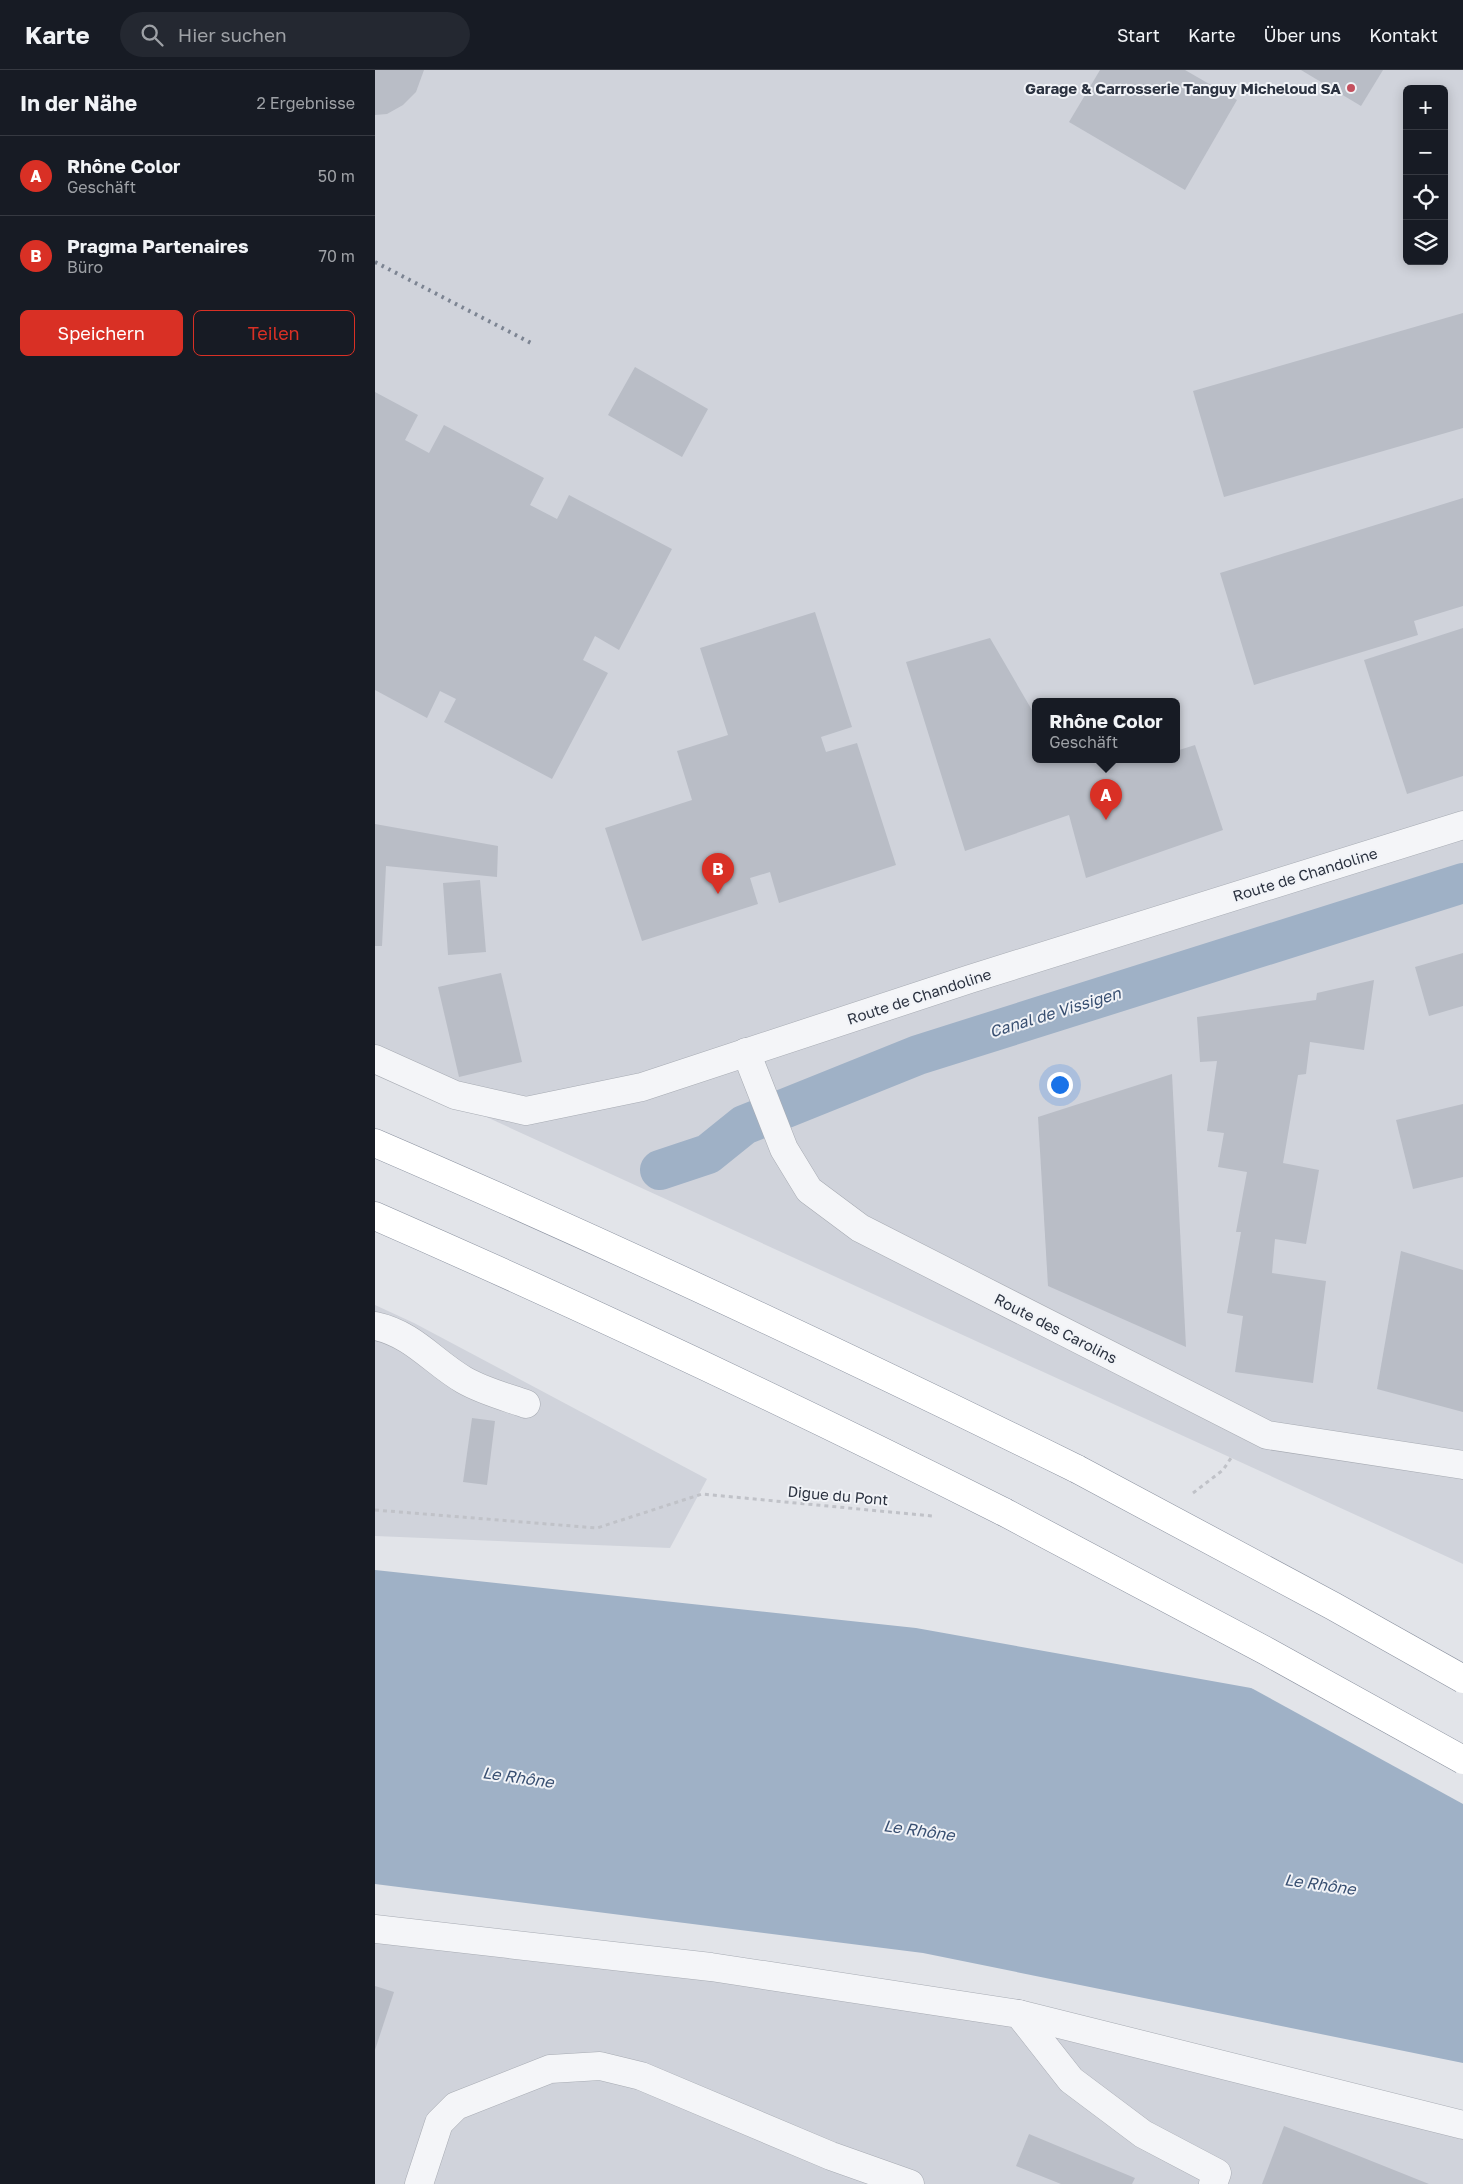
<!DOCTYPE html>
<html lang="de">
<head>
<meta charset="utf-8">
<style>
	body { margin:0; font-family:"Golos Text",sans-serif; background:#242831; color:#f1f3f6 }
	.controls { position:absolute; right:15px; top:15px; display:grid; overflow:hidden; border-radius:8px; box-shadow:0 2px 12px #0003 }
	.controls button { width:45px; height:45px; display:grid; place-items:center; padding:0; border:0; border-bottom:1px solid #363941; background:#171b24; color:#f1f3f6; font:25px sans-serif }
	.you { position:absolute; left:684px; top:1014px; width:18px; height:18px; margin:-12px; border:4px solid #fff; border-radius:50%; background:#1a73e8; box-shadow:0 0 0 8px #1a73e833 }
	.badge { display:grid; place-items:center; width:32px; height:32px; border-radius:50%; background:#d93025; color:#fff; font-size:16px; font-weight:700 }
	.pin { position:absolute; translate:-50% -41px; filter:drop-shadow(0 1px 2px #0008) }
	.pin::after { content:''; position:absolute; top:26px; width:18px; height:15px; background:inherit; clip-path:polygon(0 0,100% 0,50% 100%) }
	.popup { position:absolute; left:657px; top:628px; width:148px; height:65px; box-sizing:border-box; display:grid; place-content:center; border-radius:8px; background:#171b24; filter:drop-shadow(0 1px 4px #0005); font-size:16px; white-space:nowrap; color:#9ea1a6 }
	.popup b { font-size:19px; color:#f1f3f6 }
	.popup::after { content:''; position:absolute; left:50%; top:100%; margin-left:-10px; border:10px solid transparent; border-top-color:#171b24 }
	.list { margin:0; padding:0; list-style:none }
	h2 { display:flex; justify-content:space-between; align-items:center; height:65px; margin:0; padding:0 20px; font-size:21px }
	h2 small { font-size:16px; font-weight:400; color:#9ea1a6 }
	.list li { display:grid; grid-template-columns:32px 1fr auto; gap:15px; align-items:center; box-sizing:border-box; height:80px; padding:0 20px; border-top:1px solid #363941 }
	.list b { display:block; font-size:19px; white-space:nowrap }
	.list p { margin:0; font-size:16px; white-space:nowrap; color:#9ea1a6 }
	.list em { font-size:16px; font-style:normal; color:#9ea1a6 }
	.actions { display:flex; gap:10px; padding:15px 20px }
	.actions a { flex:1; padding:11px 0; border:1px solid #d93025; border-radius:8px; text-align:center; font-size:18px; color:#d93025 }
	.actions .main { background:#d93025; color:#fff }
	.icon { flex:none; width:28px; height:28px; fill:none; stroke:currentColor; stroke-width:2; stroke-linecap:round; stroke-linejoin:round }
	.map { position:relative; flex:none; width:1088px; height:2114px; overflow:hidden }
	header { display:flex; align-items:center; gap:30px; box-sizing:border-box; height:70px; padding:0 25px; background:#171b24; border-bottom:1px solid #363941 }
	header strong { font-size:24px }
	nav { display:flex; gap:28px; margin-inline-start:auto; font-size:18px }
	.search { width:350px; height:45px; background:#242831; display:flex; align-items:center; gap:12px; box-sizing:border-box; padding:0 18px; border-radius:28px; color:#9ea1a6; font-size:19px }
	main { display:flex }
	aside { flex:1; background:#171b24 }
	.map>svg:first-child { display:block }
	.built { fill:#d0d3db; fill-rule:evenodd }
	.water { fill:#9fb1c6 }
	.pier { fill:#e2e4e9 }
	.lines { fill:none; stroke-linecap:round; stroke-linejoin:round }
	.canal { stroke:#9fb1c6; stroke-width:40 }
	.building { fill:#b9bdc6 }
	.minor-casing { stroke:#a7abb3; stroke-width:29 }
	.highway-casing { stroke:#8a919f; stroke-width:29 }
	.path { stroke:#c0c2c8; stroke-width:3; stroke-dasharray:4 4; stroke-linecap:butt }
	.minor { stroke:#f4f5f8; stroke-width:28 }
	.highway { stroke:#fff; stroke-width:28 }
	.rail { stroke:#7c8492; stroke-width:4; stroke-dasharray:2.5 5; stroke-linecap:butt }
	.highway-bridge-casing { stroke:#8a919f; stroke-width:29; stroke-linecap:butt }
	.highway-bridge { stroke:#fff; stroke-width:28 }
	.poi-dot { fill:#c4505e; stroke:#f1f3f7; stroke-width:2 }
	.labels { text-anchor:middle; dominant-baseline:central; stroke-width:4; stroke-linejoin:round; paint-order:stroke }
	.poi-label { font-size:15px; font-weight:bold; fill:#2b3240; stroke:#f1f3f7; text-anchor:end }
	.street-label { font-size:15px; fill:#2b3240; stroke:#f1f3f7 }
	.water-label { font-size:16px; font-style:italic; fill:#384f71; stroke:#f1f3f7 }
</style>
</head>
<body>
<header>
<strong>Karte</strong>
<div class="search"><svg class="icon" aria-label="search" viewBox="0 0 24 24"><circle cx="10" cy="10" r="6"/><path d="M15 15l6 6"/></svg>Hier suchen</div>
<nav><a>Start</a><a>Karte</a><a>Über uns</a><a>Kontakt</a></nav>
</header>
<main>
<aside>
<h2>In der Nähe<small>2 Ergebnisse</small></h2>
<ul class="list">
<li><span class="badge">A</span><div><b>Rhône Color</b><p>Geschäft</p></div><em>50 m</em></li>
<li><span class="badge">B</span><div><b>Pragma Partenaires</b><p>Büro</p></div><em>70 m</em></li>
</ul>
<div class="actions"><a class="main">Speichern</a><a>Teilen</a></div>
</aside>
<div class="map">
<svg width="1088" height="2114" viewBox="0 0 1088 2114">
	<rect width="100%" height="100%" fill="#e2e4e9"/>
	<g class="built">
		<path d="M 0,0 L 1088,0 L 1088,1494 L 0,996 ZM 1032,19 L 1069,19 L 1069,191 L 1032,191 ZM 661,631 L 801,631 L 801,689 L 661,689 Z"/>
		<path d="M 0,1235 L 39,1253 L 332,1409 L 295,1478 L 0,1466 Z"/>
		<path d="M 0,1859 L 644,1944 L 1088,2055 L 1088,2114 L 0,2114 Z"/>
	</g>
	<path class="water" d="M 0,1500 L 541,1558 L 1088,1656 L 1088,1993 L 548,1883 L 0,1814 Z"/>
	<path class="pier" d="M 869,1614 L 1088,1653 L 1088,1734 Z"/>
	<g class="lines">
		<path class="canal" d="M 285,1100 L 333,1084 L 369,1055 L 543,985 L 1088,813"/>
	</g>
	<g class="building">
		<path d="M 0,0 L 49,0 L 41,22 L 28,35 L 12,44 L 0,45 Z"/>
		<path d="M 725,0 L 810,0 L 862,30 L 810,120 L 694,52 Z"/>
		<path d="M 926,0 L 1008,0 L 986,36 Z"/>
		<path d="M 1088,243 L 1088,358 L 849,427 L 818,321 Z"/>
		<path d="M 260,297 L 333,339 L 307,387 L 233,345 Z"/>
		<path d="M 0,322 L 43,345 L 30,370 L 54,383 L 69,355 L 169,408 L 155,435 L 182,449 L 194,425 L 297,479 L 244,580 L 220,566 L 208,590 L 233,603 L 177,709 L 69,652 L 81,629 L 65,621 L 52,648 L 0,620 Z"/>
		<path d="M 1088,428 L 1088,536 L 1039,551 L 1043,565 L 879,615 L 845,503 Z"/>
		<path d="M 440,542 L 477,657 L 446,667 L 451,682 L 482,673 L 521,795 L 404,833 L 395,802 L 375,808 L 383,834 L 267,871 L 230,758 L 317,730 L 302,681 L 353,665 L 325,578 Z"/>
		<path d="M 1088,558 L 1088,706 L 1032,724 L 989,590 Z"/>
		<path d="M 615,568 L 661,647 L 661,689 L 801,689 L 801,681 L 820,675 L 848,760 L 711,808 L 694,745 L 590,781 L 531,592 Z"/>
		<path d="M 0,754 L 123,776 L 122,807 L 11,796 L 7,876 L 0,876 Z"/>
		<path d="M 105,810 L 111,882 L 73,885 L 68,813 Z"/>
		<path d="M 1088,883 L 1088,936 L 1054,946 L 1040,897 Z"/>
		<path d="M 126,903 L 147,992 L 84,1007 L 63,917 Z"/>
		<path d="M 999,910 L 989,980 L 935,972 L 931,1004 L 923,1005 L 908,1093 L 944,1100 L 931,1174 L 900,1169 L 897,1203 L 951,1211 L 938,1313 L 860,1302 L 868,1246 L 852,1243 L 866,1162 L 861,1162 L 872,1102 L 843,1097 L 849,1063 L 832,1061 L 842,991 L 825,992 L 822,947 L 941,930 L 942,923 Z"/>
		<path d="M 797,1004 L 811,1277 L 673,1216 L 663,1047 Z"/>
		<path d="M 1088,1034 L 1088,1107 L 1038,1119 L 1021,1050 Z"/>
		<path d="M 1026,1181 L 1088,1200 L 1088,1342 L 1002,1319 Z"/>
		<path d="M 97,1348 L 120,1351 L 112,1415 L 88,1412 Z"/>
		<path d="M 0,1916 L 19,1922 L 0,1980 Z"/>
		<path d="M 909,2056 L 1054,2114 L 887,2114 Z"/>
		<path d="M 654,2064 L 760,2108 L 757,2114 L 686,2114 L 641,2096 Z"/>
	</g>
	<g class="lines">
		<defs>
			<g id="minor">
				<path d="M 371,982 L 409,1079 L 434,1120 L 485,1158 L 892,1365 L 1088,1395"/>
				<path d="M 0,989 L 80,1025 L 151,1041 L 267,1017 L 595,909 L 1088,755"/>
				<path d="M 0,1256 C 38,1264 58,1292 89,1310 C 108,1321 131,1327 151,1334"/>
				<path d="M 0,1859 L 336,1897 L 644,1944 L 696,2010 L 768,2064 L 842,2103 L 838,2114"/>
				<path d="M 644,1944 L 1088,2055"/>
				<path d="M 44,2114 L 64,2053 L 81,2036 L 175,1999 L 225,1996 L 266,2006 L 456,2086 L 535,2114"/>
			</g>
			<g id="highway">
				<path d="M 0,1073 C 237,1175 470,1285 702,1399"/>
				<path d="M 0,1146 C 213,1239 422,1338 629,1442"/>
			</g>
		</defs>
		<use href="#minor" class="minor-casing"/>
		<use href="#highway" class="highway-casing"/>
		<g class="path">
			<path d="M 818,1423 L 848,1400 L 858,1385"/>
			<path d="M 0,1440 L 222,1458 L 327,1424 L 557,1446"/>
		</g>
		<use href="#minor" class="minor"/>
		<use href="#highway" class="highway"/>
		<path class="rail" d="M 0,192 L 158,274"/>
		<defs>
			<g id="highway-bridge">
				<path d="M 702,1399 L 958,1536 L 1088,1609"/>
				<path d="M 629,1442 L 893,1582 L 1088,1690"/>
			</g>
		</defs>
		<use href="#highway-bridge" class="highway-bridge-casing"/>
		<use href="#highway-bridge" class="highway-bridge"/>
	</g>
	<circle class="poi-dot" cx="976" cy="18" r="5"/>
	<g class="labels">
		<g class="poi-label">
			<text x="966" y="18">Garage &amp; Carrosserie Tanguy Micheloud SA</text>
		</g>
		<g class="street-label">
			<text transform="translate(930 804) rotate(-17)">Route de Chandoline</text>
			<text transform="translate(544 926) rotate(-18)">Route de Chandoline</text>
			<text transform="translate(681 1258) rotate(27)">Route des Carolins</text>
			<text transform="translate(463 1425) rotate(5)">Digue du Pont</text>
		</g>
		<g class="water-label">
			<text transform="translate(680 942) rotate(-17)">Canal de Vissigen</text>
			<text transform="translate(143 1707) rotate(8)">Le Rhône</text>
			<text transform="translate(544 1760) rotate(8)">Le Rhône</text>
			<text transform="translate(945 1814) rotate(8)">Le Rhône</text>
		</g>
	</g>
</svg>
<div class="controls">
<button>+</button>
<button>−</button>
<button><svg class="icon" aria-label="locate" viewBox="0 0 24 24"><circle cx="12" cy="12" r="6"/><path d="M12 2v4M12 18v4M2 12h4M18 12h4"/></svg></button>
<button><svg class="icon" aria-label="layers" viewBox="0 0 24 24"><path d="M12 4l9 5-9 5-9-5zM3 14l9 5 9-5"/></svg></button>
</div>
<div class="you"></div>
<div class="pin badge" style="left:731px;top:750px">A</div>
<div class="popup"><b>Rhône Color</b>Geschäft</div>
<div class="pin badge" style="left:343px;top:824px">B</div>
</div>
</main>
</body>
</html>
